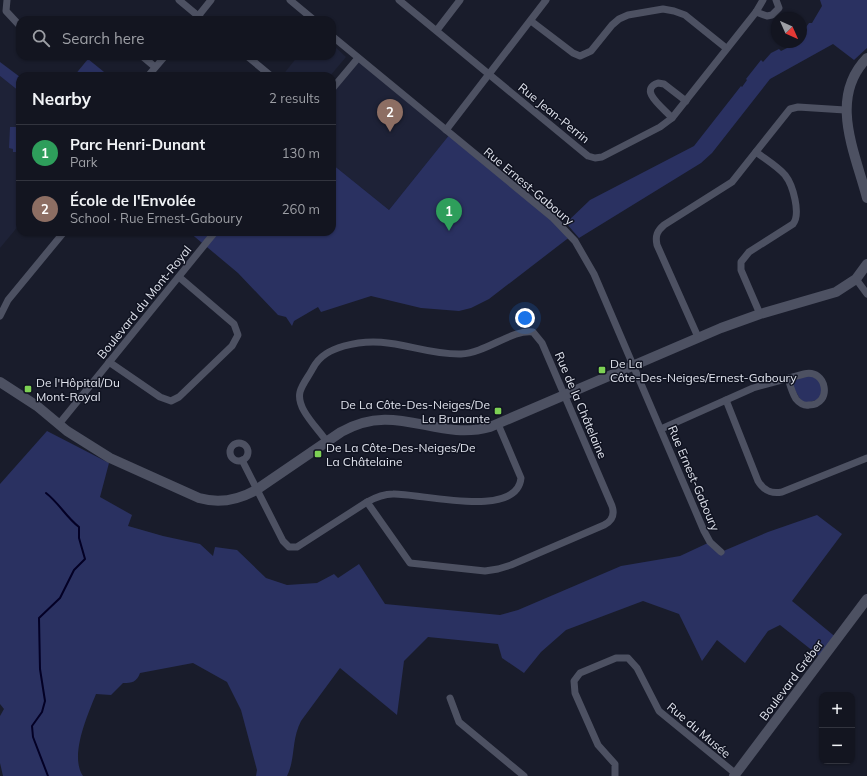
<!DOCTYPE html>
<html lang="en">
<head>
<meta charset="utf-8">
<style>
	body { margin:0; font-family:Mulish,sans-serif; background:#20222d; color:#f1f3f6 }
	.controls { position:absolute; right:12px; bottom:12px; display:grid; overflow:hidden; border-radius:8px; box-shadow:0 1px 3px #0004 }
	.controls button { width:36px; height:36px; display:grid; place-items:center; padding:0; border:0; border-bottom:1px solid #32343e; background:#131520; color:#f1f3f6; font:20px sans-serif }
	.compass { position:absolute; left:771px; top:12px; width:36px; height:36px; border-radius:50%; background:#131520; box-shadow:0 1px 3px #0004; rotate:135deg }
	.you { position:absolute; left:525px; top:318px; width:14px; height:14px; margin:-10px; border:3px solid #fff; border-radius:50%; background:#1a73e8; box-shadow:0 0 0 6px #1a73e833 }
	.badge { display:grid; place-items:center; width:26px; height:26px; border-radius:50%; background:#2563eb; color:#fff; font-size:13px; font-weight:700 }
	.pin { position:absolute; translate:-50% -33px; filter:drop-shadow(0 1px 2px #0008) }
	.pin::after { content:''; position:absolute; top:21px; width:14px; height:12px; background:inherit; clip-path:polygon(0 0,100% 0,50% 100%) }
	.list { margin:0; padding:0; list-style:none }
	h2 { display:flex; justify-content:space-between; align-items:center; height:52px; margin:0; padding:0 16px; font-size:17px }
	h2 small { font-size:13px; font-weight:400; color:#9d9fa5 }
	.list li { display:grid; grid-template-columns:26px 1fr auto; gap:12px; align-items:center; box-sizing:border-box; height:56px; padding:0 16px; border-top:1px solid #32343e }
	.list b { display:block; font-size:15px; white-space:nowrap }
	.list p { margin:0; font-size:13px; white-space:nowrap; color:#9d9fa5 }
	.list em { font-size:13px; font-style:normal; color:#9d9fa5 }
	.icon { flex:none; width:22px; height:22px; fill:none; stroke:currentColor; stroke-width:2; stroke-linecap:round; stroke-linejoin:round }
	.map { position:relative; flex:none; width:867px; height:776px; overflow:hidden }
	.search { position:absolute; background:#131520; box-shadow:0 1px 3px #0004; left:16px; top:16px; width:320px; height:44px; display:flex; align-items:center; gap:10px; box-sizing:border-box; padding:0 14px; border-radius:12px; color:#9d9fa5; font-size:15px }
	.panel { position:absolute; background:#131520; box-shadow:0 1px 3px #0004; left:16px; top:72px; width:320px; height:164px; border-radius:12px }
	.map>svg:first-child { display:block }
	.built { fill:#1e2237 }
	.green { fill:#2a3161 }
	.lines { fill:none; stroke-linecap:round; stroke-linejoin:round }
	.stream { stroke:#030025; stroke-width:2 }
	.street { stroke:#4d5162; stroke-width:7 }
	.secondary { stroke:#4d5162; stroke-width:10 }
	.poi-dot { fill:#7dd154; stroke:#101321; stroke-width:1.5 }
	.labels { text-anchor:middle; dominant-baseline:central; stroke-width:3; stroke-linejoin:round; paint-order:stroke }
	.street-label { font-size:12px; fill:#e1e4ee; stroke:#101321 }
	.poi-label { font-size:12px; fill:#e1e4ee; stroke:#101321; text-anchor:start }
</style>
</head>
<body>
<div class="map">
<svg width="867" height="776" viewBox="0 0 867 776">
	<rect width="100%" height="100%" fill="#191c2b"/>
	<g class="built">
		<path d="M 332,44 L 346,57 L 330,76 L 282,76 L 298,56 L 332,56 Z"/>
		<path d="M 358,58 L 450,134 L 389,210 L 332,164 L 332,89 Z"/>
		<path d="M 0,76 L 20,92 L 20,224 L 0,248 Z"/>
	</g>
	<g class="green">
		<path d="M 820,0 L 867,0 L 867,48 L 854,60 L 833,44 L 770,79 L 712,153 L 701,163 L 579,238 L 566,223 L 590,200 L 694,146 L 741,86 L 742,87 L 747,80 L 746,79 L 761,60 L 763,62 L 771,53 L 779,49 L 781,51 L 789,47 L 787,44 L 791,42 L 801,42 L 801,34 L 809,23 L 812,23 L 822,6 Z"/>
		<path d="M 88,59 L 109,76 L 74,76 Z"/>
		<path d="M 0,62 L 20,77 L 20,92 L 0,76 Z"/>
		<path d="M 10,127 L 20,127 L 20,152 L 13,152 L 13,149 L 9,148 Z"/>
		<path d="M 450,134 L 571,236 L 489,299 L 471,308 L 459,311 L 421,308 L 371,296 L 321,312 L 318,307 L 294,321 L 292,326 L 286,317 L 278,315 L 238,273 L 189,232 L 206,232 L 211,237 L 215,232 L 332,232 L 332,164 L 389,210 Z"/>
		<path d="M 807,373 L 820,378 L 823,398 L 803,404 L 788,378 Z"/>
		<path d="M 47,431 L 109,463 L 100,497 L 132,515 L 128,526 L 163,536 L 200,544 L 213,556 L 215,547 L 237,550 L 266,578 L 287,585 L 317,583 L 334,574 L 338,578 L 359,564 L 385,604 L 500,615 L 518,610 L 621,566 L 680,556 L 710,542 L 721,552 L 768,532 L 817,515 L 842,534 L 792,601 L 838,639 L 823,659 L 780,625 L 768,631 L 745,663 L 717,640 L 702,661 L 679,614 L 643,601 L 566,630 L 541,652 L 524,673 L 502,658 L 498,644 L 428,637 L 404,661 L 397,715 L 340,668 L 301,721 C 291,741 296,757 287,776 L 256,776 L 257,770 L 241,710 L 227,682 L 193,663 L 140,673 C 137,682 132,683 123,683 L 111,695 L 96,694 C 88,714 69,756 83,776 L 3,776 L 0,763 L 0,716 L 4,709 L 0,704 L 0,484 Z"/>
	</g>
	<g class="lines">
		<path class="stream" d="M 46,493 C 59,503 66,517 79,527 L 79,538 L 85,559 L 74,570 L 60,598 L 39,618 L 40,669 L 45,701 L 42,712 L 32,726 L 33,737 L 48,776"/>
		<g class="street">
			<path d="M 7,0 L 6,11 L 20,26"/>
			<path d="M 179,0 L 203,20"/>
			<path d="M 290,0 L 314,20"/>
			<path d="M 399,0 L 588,156 L 595,158 L 602,157 L 660,127 L 672,118 L 756,12 L 763,0"/>
			<path d="M 756,12 L 767,16 L 772,15 L 779,8 L 776,0"/>
			<path d="M 195,20 L 211,0"/>
			<path d="M 531,21 L 573,53 L 580,56 L 591,51 L 612,25 L 619,19 L 628,15 L 663,9 L 674,11 L 685,15 L 726,48"/>
			<path d="M 437,30 L 460,0"/>
			<path d="M 332,36 L 553,218 L 575,241 L 594,274 L 704,531 L 710,542 L 721,552"/>
			<path d="M 142,56 L 155,67"/>
			<path d="M 247,56 L 271,76"/>
			<path d="M 148,76 L 165,56"/>
			<path d="M 332,89 L 358,58"/>
			<path d="M 672,118 C 665,109 637,90 658,83 L 664,84 L 686,101"/>
			<path d="M 446,130 L 546,0"/>
			<path d="M 756,152 C 765,159 777,166 785,175 C 793,185 801,214 793,224 L 749,252 L 741,262 L 741,270 L 760,314"/>
			<path d="M 103,232 L 105,232"/>
			<path d="M 856,279 L 867,294"/>
			<path d="M 0,316 L 8,300 L 64,232"/>
			<path d="M 698,337 L 657,245 C 655,236 657,231 664,225 L 732,182 L 790,109 L 798,107 L 845,110"/>
			<path d="M 109,362 L 160,397 L 171,401 L 179,397 L 232,346 L 238,335 L 234,324 L 179,277"/>
			<path d="M 726,400 L 758,481 C 764,491 771,494 782,492 L 867,458"/>
			<path d="M 59,424 L 215,232"/>
			<path d="M 661,429 L 753,388 L 760,386 L 804,374 C 827,368 833,405 809,405 C 804,406 799,403 796,399 C 792,393 790,385 788,378"/>
			<path d="M 327,442 C 318,428 296,409 300,392 C 302,384 309,376 313,368 C 320,355 331,350 344,346 C 389,333 419,355 461,354 C 486,353 512,329 533,332 L 542,343 L 612,506 C 615,515 612,521 604,525 L 511,565 L 498,569 L 485,571 L 410,563 L 367,502"/>
			<circle cx="239" cy="452" r="9"/>
			<path d="M 242,460 L 283,541 L 289,547 L 297,547 L 367,502 C 376,497 384,494 393,494 C 419,493 517,520 521,478 L 498,424"/>
			<path d="M 450,698 L 459,722 L 524,776"/>
			<path d="M 615,776 L 615,764 L 598,745 L 575,693 L 574,681 L 580,673 L 616,658 L 628,658 L 637,668 L 659,711 L 736,774"/>
		</g>
		<g class="secondary">
			<path d="M 867,58 C 828,98 855,152 867,198"/>
			<path d="M 0,382 L 37,406 L 67,431 L 110,458 L 199,498 C 220,504 238,500 256,490 L 341,432 C 396,400 436,442 490,427 L 721,328 L 760,314 L 836,292 L 856,279 L 867,264"/>
			<path d="M 734,776 L 867,599"/>
		</g>
	</g>
	<g class="poi-dot">
		<rect x="598" y="366" width="8" height="8" rx="2"/>
		<rect x="24" y="385" width="8" height="8" rx="2"/>
		<rect x="494" y="407" width="8" height="8" rx="2"/>
		<rect x="314" y="450" width="8" height="8" rx="2"/>
	</g>
	<g class="labels">
		<g class="street-label">
			<text transform="translate(554 113) rotate(39)">Rue Jean-Perrin</text>
			<text transform="translate(529 186) rotate(40)">Rue Ernest-Gaboury</text>
			<text transform="translate(144 302) rotate(-51)">Boulevard du Mont-Royal</text>
			<text transform="translate(581 405) rotate(67)">Rue de la Châtelaine</text>
			<text transform="translate(694 478) rotate(67)">Rue Ernest-Gaboury</text>
			<text transform="translate(791 680) rotate(-53)">Boulevard Gréber</text>
			<text transform="translate(699 730) rotate(40)">Rue du Musée</text>
		</g>
		<g class="poi-label">
			<text x="610" y="363">De La<tspan x="610" dy="14">Côte-Des-Neiges/Ernest-Gaboury</tspan></text>
			<text x="36" y="382">De l'Hôpital/Du<tspan x="36" dy="14">Mont-Royal</tspan></text>
			<text x="490" y="404" text-anchor="end">De La Côte-Des-Neiges/De<tspan x="490" dy="14">La Brunante</tspan></text>
			<text x="326" y="447">De La Côte-Des-Neiges/De<tspan x="326" dy="14">La Châtelaine</tspan></text>
		</g>
	</g>
</svg>
<div class="controls">
<button>+</button>
<button>−</button>
</div>
<svg class="compass" viewBox="-18 -18 36 36"><path d="M0-13l5 13h-10z" fill="#e53935"/><path d="M0 13l5-13h-10z" fill="#9d9fa5"/></svg>
<div class="you"></div>
<div class="pin badge" style="left:449px;top:231px;background:#2e9e5b">1</div>
<div class="pin badge" style="left:390px;top:132px;background:#8d6e63">2</div>
<div class="search"><svg class="icon" aria-label="search" viewBox="0 0 24 24"><circle cx="10" cy="10" r="6"/><path d="M15 15l6 6"/></svg>Search here</div>
<section class="panel">
<h2>Nearby<small>2 results</small></h2>
<ul class="list">
<li><span class="badge" style="background:#2e9e5b">1</span><div><b>Parc Henri-Dunant</b><p>Park</p></div><em>130 m</em></li>
<li><span class="badge" style="background:#8d6e63">2</span><div><b>École de l'Envolée</b><p>School · Rue Ernest-Gaboury</p></div><em>260 m</em></li>
</ul>
</section>
</div>
</body>
</html>
